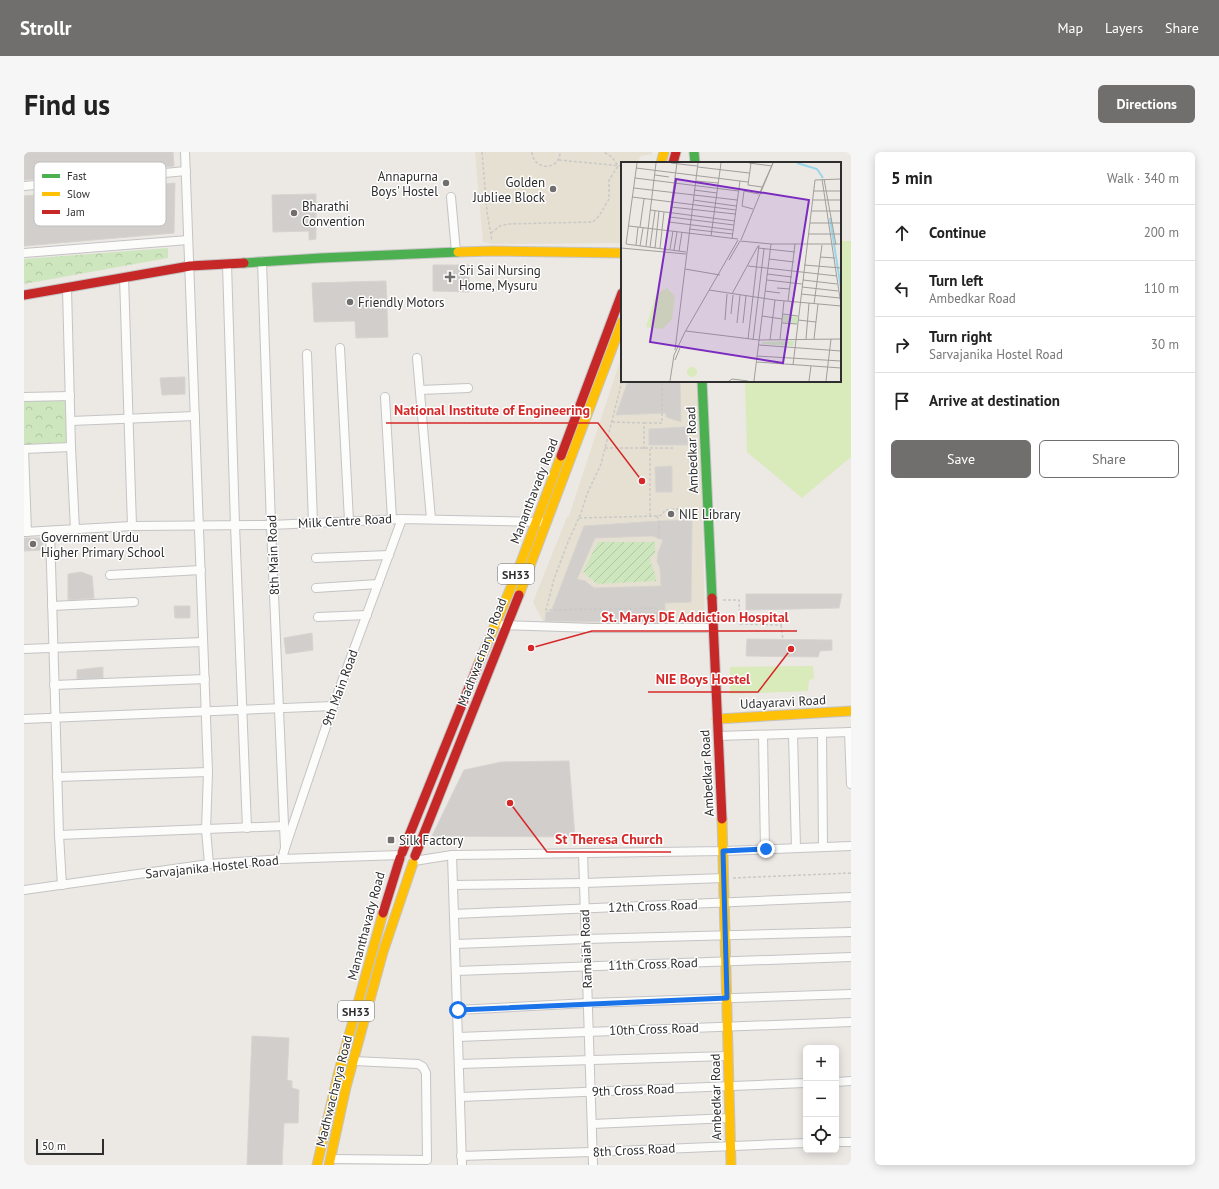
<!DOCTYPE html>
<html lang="en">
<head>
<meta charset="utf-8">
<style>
	body { margin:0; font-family:"PT Sans",sans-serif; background:#f6f6f6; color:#222 }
	.controls { position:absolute; right:12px; bottom:12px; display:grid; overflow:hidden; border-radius:6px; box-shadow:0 2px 10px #0003 }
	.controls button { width:36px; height:36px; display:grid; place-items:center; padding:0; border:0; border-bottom:1px solid #e0e0e0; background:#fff; color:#222; font:20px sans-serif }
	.scale { position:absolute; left:12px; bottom:10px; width:68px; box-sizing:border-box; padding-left:4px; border:2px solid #2e2e2e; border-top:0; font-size:11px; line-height:14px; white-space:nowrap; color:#2e2e2e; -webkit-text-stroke:3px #fff; paint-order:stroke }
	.stop { position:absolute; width:12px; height:12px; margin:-9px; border:3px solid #1a73e8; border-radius:50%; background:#fff }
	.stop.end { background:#1a73e8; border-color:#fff; box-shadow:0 1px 4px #0008 }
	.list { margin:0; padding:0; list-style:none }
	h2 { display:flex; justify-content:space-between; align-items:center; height:52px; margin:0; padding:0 16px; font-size:17px }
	h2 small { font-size:13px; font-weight:400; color:#767676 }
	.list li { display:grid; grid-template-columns:26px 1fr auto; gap:12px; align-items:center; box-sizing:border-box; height:56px; padding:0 16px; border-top:1px solid #e0e0e0 }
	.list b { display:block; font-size:15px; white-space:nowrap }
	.list p { margin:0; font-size:13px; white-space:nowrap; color:#767676 }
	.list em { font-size:13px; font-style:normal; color:#767676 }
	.actions { display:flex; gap:8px; padding:12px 16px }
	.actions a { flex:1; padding:9px 0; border:1px solid #706f6e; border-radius:6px; text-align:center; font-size:14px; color:#706f6e }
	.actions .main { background:#706f6e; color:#fff }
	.icon { flex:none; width:22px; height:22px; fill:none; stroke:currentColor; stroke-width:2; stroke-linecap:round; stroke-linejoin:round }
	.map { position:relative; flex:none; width:827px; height:1013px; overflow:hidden; border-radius:6px }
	header { display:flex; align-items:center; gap:24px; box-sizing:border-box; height:56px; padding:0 20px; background:#706f6e; color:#fff }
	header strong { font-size:19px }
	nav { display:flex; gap:22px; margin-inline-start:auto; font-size:14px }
	.intro { display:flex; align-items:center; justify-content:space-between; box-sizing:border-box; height:96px; padding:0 24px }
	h1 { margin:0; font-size:28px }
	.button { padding:10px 18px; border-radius:6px; background:#706f6e; color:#fff; font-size:14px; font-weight:700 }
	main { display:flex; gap:24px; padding:0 24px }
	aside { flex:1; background:#fff; border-radius:6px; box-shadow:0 2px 10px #0003 }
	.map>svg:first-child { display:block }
	.education { fill:#e6e0d3 }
	.forest { fill:url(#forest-crowns) }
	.garden { fill:url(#garden-furrows) }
	.pitch { fill:#d9eabb }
	.building { fill:#d1cecb; stroke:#d7d4d0; fill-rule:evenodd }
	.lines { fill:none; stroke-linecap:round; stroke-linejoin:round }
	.street-casing { stroke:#c5c4c5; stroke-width:10 }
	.fast-casing { stroke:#c5c4c5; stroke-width:11 }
	.slow-casing { stroke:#c5c4c5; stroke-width:11 }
	.jam-casing { stroke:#c5c4c5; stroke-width:11 }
	.path { stroke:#c9c9c8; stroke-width:1.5; stroke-dasharray:3 2; stroke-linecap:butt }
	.street { stroke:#fcfcfb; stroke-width:8 }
	.fast { stroke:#4caf50; stroke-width:9 }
	.slow { stroke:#ffc107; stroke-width:9 }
	.jam { stroke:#c62828; stroke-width:9 }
	.route { stroke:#1a73e8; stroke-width:5 }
	.poi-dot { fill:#706f6e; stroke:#fff; stroke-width:1.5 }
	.labels { text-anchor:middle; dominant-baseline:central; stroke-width:3; stroke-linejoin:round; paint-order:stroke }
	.shield { fill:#fff; stroke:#6d6d6d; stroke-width:1 }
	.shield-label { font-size:12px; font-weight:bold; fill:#2e2e2e }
	.poi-label { font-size:13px; fill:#2e2e2e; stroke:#fff; text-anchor:start }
	.street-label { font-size:13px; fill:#2e2e2e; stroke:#fff }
	.inset-river { fill:none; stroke:#99d6ec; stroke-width:2 }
	.inset-road { fill:none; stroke:#a09e9b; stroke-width:1 }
	.view { fill:#7b2cbf; fill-opacity:0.15; stroke:#7b2cbf; stroke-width:2 }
	.inset-edge { fill:none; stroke:#2e2e2e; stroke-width:2 }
	.key { fill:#fff; stroke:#c0c0c0; stroke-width:1 }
	.key-label { font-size:11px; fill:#2e2e2e }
	.leader { fill:none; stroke:#d62828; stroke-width:1.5 }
	.callout-dot { fill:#d62828; stroke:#fff; stroke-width:1.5 }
	.callout-label { font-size:14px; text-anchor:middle; font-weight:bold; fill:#d62828; stroke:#fff; stroke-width:3; stroke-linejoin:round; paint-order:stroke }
</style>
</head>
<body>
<header>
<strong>Strollr</strong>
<nav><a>Map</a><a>Layers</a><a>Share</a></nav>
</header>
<div class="intro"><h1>Find us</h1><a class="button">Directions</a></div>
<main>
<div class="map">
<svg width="827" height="1013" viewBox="0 0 827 1013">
	<defs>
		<pattern id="forest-crowns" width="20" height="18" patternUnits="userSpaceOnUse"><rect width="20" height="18" fill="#cee6be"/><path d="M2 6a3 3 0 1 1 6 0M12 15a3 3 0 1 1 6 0" fill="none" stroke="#b1c6a4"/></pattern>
		<pattern id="garden-furrows" width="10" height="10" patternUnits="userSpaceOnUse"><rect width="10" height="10" fill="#cee6be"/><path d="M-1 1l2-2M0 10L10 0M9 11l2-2" fill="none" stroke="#b1c6a4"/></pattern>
	</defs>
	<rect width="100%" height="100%" fill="#ece8e4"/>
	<g class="education">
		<path d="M 451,0 L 628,0 L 628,2 L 617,4 L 613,11 L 598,11 L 598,91 L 469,92 L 459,90 Z"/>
		<path d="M 598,203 L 598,229 L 675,229 L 681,473 L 522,475 L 509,450 L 543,365 L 545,364 Z"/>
	</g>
	<g class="forest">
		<path d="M 144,96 L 144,106 L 0,132 L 0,107 Z"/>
		<path d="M 43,247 L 45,292 L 0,294 L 0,249 Z"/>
	</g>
	<path class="garden" d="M 574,390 L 631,390 L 631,401 L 626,406 C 627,415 632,419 632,429 L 573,432 L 559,420 Z"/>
	<g class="pitch">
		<path d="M 816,89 L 827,89 L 827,305 L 778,346 L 723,300 L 721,229 L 816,229 Z"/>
		<path d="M 789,514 L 790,527 L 785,528 L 784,539 L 706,542 L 706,515 Z"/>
	</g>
	<g class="building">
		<path d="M 0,0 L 149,0 L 150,14 L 0,28 Z"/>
		<path d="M 151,31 L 150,81 L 0,94 L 0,44 Z"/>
		<path d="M 292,42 L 292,87 L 285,88 L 285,79 L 249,80 L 248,43 Z"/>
		<path d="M 409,113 L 445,113 L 445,140 L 409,139 Z"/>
		<path d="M 362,129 L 364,185 L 332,186 L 331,169 L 290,170 L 288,131 Z"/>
		<path d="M 161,225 L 161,242 L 138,243 L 136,226 Z"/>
		<path d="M 604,229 L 656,229 L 657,270 L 642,265 L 642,261 L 592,263 Z"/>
		<path d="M 661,275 L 664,293 L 625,293 L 625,277 Z"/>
		<path d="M 648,314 L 648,340 L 632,340 L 631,315 Z"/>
		<path d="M 668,368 L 667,450 L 641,451 L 641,470 L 521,469 L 522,460 L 527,460 L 560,374 L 635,369 ZM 628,384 L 639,388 L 634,401 L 633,409 L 636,416 L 637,434 L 570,436 L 561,429 L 553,427 L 571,386 Z"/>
		<path d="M 0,386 L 18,386 L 19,398 L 0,399 Z"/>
		<path d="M 57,420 L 68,424 L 70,446 L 44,448 L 44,422 Z"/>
		<path d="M 722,442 L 818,442 L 815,456 L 722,458 Z"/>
		<path d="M 150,454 L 166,454 L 166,466 L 151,466 Z"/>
		<path d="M 288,481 L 289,498 L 262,502 L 260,486 Z"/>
		<path d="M 723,487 L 808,488 L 808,498 L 796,499 L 794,505 L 722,504 Z"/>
		<path d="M 79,515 L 79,526 L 53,527 L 53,518 Z"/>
		<path d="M 545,609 L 551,685 L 408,684 L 440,618 L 477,610 Z"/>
		<path d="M 228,884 L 265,886 L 263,928 L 268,929 L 268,936 L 275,938 L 274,971 L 260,971 L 258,1013 L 223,1013 Z"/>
	</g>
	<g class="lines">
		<defs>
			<g id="street">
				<path d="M 161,0 L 184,620 L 182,678 L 185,712"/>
				<path d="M 0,34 L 162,19"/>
				<path d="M 427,45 L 432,100"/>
				<path d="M 0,101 L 164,88"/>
				<path d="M 238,109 L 247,373 L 261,696"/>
				<path d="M 203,112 L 211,373 L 223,676"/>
				<path d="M 100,125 L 108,374"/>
				<path d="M 43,136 L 47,295 L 51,378"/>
				<path d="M 316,196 L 325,369"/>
				<path d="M 283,202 L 289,371"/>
				<path d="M 393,206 L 407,367"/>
				<path d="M 396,238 L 444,236"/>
				<path d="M 0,245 L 46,244"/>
				<path d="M 361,245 L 368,367"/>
				<path d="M 47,269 L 171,264"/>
				<path d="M 0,297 L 3,380"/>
				<path d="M 0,297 L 47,295"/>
				<path d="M 26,379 L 35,683 L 38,733"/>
				<path d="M 0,380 L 108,374 L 247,373 L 378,367 L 517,370"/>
				<path d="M 292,406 L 365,403"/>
				<path d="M 86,423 L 177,418"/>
				<path d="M 292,436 L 354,432"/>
				<path d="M 28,454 L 110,450"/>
				<path d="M 294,465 L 343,463"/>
				<path d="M 479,473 L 570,476 L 688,476"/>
				<path d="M 0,497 L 179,490"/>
				<path d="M 30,533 L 181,527"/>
				<path d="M 0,567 L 309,554"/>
				<path d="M 825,580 L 827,632"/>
				<path d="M 798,581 L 799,695"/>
				<path d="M 769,582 L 772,696"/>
				<path d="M 739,583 L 741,697"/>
				<path d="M 694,584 L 827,580"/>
				<path d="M 33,625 L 184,620"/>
				<path d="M 35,683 L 260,674"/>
				<path d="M 559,701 L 569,1013"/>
				<path d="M 428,703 L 438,1013"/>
				<path d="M 258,707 L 261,696 L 309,554 L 378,367"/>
				<path d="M 390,709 L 428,703 L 699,699 L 827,694"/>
				<path d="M 429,733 L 560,731 L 700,726"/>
				<path d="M 0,738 L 185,712 L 258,707 L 377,703"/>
				<path d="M 430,762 L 827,745"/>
				<path d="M 431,792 L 561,787 L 827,780"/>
				<path d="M 432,819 L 827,805"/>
				<path d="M 433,858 L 564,851 L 827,842"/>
				<path d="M 434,885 L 827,870"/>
				<path d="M 435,912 L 704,904"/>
				<path d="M 812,930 L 827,929"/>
				<path d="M 436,945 L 782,931"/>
				<path d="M 568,972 L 706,966"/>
				<path d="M 812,990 L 827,990"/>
				<path d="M 437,1004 L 568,1000 L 782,991"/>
				<path d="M 307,1007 L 403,1008 L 402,921 L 399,915 L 394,912 L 330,909"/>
			</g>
			<g id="fast">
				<path d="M 670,0 L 671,11"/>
				<path d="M 220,111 L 297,106 L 434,100"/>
				<path d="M 678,229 L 688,446"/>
			</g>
			<g id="slow">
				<path d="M 637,11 L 640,0"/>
				<path d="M 434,100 L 469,99 L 598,101"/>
				<path d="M 495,443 L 598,170"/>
				<path d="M 454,513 L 491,426 L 537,304"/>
				<path d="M 693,567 L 827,559"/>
				<path d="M 698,667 L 707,1013"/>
				<path d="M 293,1013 L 314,923 L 359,761"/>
				<path d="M 305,1013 L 322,935 L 359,800 L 389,711"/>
			</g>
			<g id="jam">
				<path d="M 649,11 L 652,0"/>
				<path d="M 0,143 L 166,114 L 220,111"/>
				<path d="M 537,304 L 598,141"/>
				<path d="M 688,446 L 698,667"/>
				<path d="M 378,701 L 454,513"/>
				<path d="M 391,704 L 495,443"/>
				<path d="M 359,761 L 376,706"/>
			</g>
		</defs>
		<use href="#street" class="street-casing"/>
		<use href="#fast" class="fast-casing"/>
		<use href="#slow" class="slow-casing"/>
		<use href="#jam" class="jam-casing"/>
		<g class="path">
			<path d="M 458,0 L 463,60 L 468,89"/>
			<path d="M 508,0 C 509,19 536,19 536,0"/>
			<path d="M 535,8 L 598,14"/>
			<path d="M 467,81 L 476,74 L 484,72 L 569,70 L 575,64 L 585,47 L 585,28 L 594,14 L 588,5 L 580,0"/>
			<path d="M 598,229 L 577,312 L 563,342 L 557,361 L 544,390 L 530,427 L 522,458 L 635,456"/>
			<path d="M 588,270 L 620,271 L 620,297"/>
			<path d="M 620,271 L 638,271 L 638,229"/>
			<path d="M 581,296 L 650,296"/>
			<path d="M 626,364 L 626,297"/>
			<path d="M 633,364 L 635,369 L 635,386"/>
			<path d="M 555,366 L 633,364 L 638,363 L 641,358 L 655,357 L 655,362"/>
			<path d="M 699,448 L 715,448 L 716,472 L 757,473 L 759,459"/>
			<path d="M 757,473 L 759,488"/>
			<path d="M 709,726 L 827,721"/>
		</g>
		<use href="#street" class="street"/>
		<use href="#fast" class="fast"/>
		<use href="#slow" class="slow"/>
		<use href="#jam" class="jam"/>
	</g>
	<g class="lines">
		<path class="route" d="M 434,858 L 703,846 L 699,699 L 742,697"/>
	</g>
	<g class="poi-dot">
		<circle cx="422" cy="31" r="4"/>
		<circle cx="529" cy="37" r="4"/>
		<circle cx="270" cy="61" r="4"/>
		<path d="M424 119h4v4h4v4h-4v4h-4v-4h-4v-4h4z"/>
		<circle cx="326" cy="150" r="4"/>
		<circle cx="647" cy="362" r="4"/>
		<circle cx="9" cy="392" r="4"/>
		<rect x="363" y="684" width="8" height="8" rx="2"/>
	</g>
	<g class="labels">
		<g class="shield">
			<rect x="474" y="412" width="36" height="20" rx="3"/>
			<rect x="314" y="849" width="36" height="20" rx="3"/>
		</g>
		<g class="shield-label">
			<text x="492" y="422">SH33</text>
			<text x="332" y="859">SH33</text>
		</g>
		<g class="poi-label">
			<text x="414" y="24" text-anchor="end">Annapurna<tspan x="414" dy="15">Boys' Hostel</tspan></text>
			<text x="521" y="30" text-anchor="end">Golden<tspan x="521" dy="15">Jubliee Block</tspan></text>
			<text x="278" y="54">Bharathi<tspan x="278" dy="15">Convention</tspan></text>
			<text x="435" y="118">Sri Sai Nursing<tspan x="435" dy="15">Home, Mysuru</tspan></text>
			<text x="334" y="150">Friendly Motors</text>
			<text x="655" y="362">NIE Library</text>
			<text x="17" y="385">Government Urdu<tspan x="17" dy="15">Higher Primary School</tspan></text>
			<text x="375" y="688">Silk Factory</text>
		</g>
		<g class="street-label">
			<text transform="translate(668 298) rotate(-92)">Ambedkar Road</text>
			<text transform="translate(510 339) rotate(-69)">Mananthavady Road</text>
			<text transform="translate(321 369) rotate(-3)">Milk Centre Road</text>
			<text transform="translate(249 403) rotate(-92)">8th Main Road</text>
			<text transform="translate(458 500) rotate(-69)">Madhwacharya Road</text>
			<text transform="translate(316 536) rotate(-70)">9th Main Road</text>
			<text transform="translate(759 550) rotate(-3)">Udayaravi Road</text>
			<text transform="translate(683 621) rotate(-93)">Ambedkar Road</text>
			<text transform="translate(188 715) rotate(-6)">Sarvajanika Hostel Road</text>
			<text transform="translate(629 754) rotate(-2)">12th Cross Road</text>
			<text transform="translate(342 774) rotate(-75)">Mananthavady Road</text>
			<text transform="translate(562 797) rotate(-92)">Ramaiah Road</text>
			<text transform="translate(629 812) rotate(-2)">11th Cross Road</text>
			<text transform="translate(630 877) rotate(-2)">10th Cross Road</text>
			<text transform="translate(609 938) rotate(-2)">9th Cross Road</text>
			<text transform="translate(310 939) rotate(-76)">Madhwacharya Road</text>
			<text transform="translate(692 945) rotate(-91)">Ambedkar Road</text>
			<text transform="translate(610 998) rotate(-3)">8th Cross Road</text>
		</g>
	</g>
	<g transform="translate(597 10)">
		<rect width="220" height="220" fill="#ece8e4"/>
		<path d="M 162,153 L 177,155 L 176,162 L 161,160 ZM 173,179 L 172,184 L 141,182 L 141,180 Z" fill="#cee6be"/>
		<path d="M 46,126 L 54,134 L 51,157 L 42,167 L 25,165 L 35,132 ZM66 210a5 5 0 1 1 10 0a5 5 0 1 1-10 0Z" fill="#d9eabb"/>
		<path class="inset-river" d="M 176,1 L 196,7 L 202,16M 209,56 L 220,127"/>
		<path class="inset-road" d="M 16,1 L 5,82 L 65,90M 50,1 L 76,4M 128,1 L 151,4M 130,1 L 127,23 L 141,25M 77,5 L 128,11M 15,6 L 127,20M 34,13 L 48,15M 14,16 L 117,29M 201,17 L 220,143M 203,17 L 215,83M 75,19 L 97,21M 13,26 L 116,38M 73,28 L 96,31M 192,29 L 220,29M 139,30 L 152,1M 11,35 L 115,48M 72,38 L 115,44M 191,38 L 220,38M 50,45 L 114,52M 132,47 L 121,44 L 123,29 L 138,32M 29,48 L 114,59M 190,49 L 220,49M 49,55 L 113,63M 48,60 L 112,68M 189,61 L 220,61M 8,64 L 117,77M 19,65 L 23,37M 68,67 L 112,72M 187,72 L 220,72M 90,74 L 100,1M 111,77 L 119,19M 120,78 L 152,1M 119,79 L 150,82 L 220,82M 15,83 L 17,65M 19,84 L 22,66M 25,84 L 35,1M 29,85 L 34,49M 0,86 L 65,92M 34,86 L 38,49M 39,86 L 43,50M 137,86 L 174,90M 44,87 L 56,1M 49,87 L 52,69M 53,88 L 56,70M 58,89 L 61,70M 199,95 L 214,96M 148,97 L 173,100M 108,98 L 119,79M 183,103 L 220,106M 127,104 L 216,114M 64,107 L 99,113M 146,112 L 171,115M 146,118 L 181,122M 182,118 L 216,122M 181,125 L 217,129M 156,126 L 169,127M 88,128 L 154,138 L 220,144M 144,129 L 159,131M 111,132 L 137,84M 180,132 L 219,136M 167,139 L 174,82M 193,142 L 201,83M 110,152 L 112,133M 162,152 L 177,154M 169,153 L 171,140M 141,154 L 161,157M 104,158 L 106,132M 177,158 L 195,160M 116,161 L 119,133M 122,161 L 125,134M 161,161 L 176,162M 65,169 L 138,178 L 220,177M 127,177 L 138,83M 159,177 L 163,139M 185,177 L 188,141M 193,177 L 197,142M 132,178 L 143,87M 149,178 L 154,138M 166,178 L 168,161M 138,183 L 220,189M 54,188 L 77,1M 136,194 L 220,199M 54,198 L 59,186M 136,200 L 220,206M 172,203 L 194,18 L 220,17M 49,219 L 53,193 L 64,170 L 117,78M 108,219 L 111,217 L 127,219M 133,219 L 150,82M 188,219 L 190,204M 205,219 L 210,177"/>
		<path class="view" d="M 55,17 L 188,38 L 162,201 L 29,180 Z"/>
		<rect width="220" height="220" class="inset-edge"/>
	</g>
	<rect x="10" y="10" width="132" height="64" rx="6" class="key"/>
	<rect x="18" y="22" width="18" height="4" fill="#4caf50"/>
	<rect x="18" y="40" width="18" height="4" fill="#ffc107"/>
	<rect x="18" y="58" width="18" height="4" fill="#c62828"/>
	<g class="key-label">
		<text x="43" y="28">Fast</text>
		<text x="43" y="46">Slow</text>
		<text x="43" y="64">Jam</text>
	</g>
	<path class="leader" d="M618 329L574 271H362M507 496L568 479H773M767 497L734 540H624M486 651L523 700H647"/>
	<g class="callout-dot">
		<circle cx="618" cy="329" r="4"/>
		<circle cx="507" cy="496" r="4"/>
		<circle cx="767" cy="497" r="4"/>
		<circle cx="486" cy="651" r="4"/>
	</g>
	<g class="callout-label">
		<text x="468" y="263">National Institute of Engineering</text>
		<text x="671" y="470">St. Marys DE Addiction Hospital</text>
		<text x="679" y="532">NIE Boys Hostel</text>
		<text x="585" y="692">St Theresa Church</text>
	</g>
</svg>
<div class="controls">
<button>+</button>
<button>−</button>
<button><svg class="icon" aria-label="locate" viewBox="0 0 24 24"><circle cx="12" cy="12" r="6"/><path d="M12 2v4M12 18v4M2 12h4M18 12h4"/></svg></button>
</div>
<div class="scale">50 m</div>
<div class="stop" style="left:434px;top:858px"></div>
<div class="stop end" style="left:742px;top:697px"></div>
</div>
<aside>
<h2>5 min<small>Walk · 340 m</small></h2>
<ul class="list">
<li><svg class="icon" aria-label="ahead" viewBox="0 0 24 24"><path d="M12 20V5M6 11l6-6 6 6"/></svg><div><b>Continue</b></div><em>200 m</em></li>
<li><svg class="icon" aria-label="left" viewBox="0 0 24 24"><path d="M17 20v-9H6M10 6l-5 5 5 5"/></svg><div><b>Turn left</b><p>Ambedkar Road</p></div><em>110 m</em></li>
<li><svg class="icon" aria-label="right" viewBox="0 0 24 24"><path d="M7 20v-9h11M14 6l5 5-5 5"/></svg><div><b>Turn right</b><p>Sarvajanika Hostel Road</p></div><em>30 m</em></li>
<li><svg class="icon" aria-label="arrive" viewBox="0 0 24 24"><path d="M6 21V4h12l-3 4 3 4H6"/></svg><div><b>Arrive at destination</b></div></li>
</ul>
<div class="actions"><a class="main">Save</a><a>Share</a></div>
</aside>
</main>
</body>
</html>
